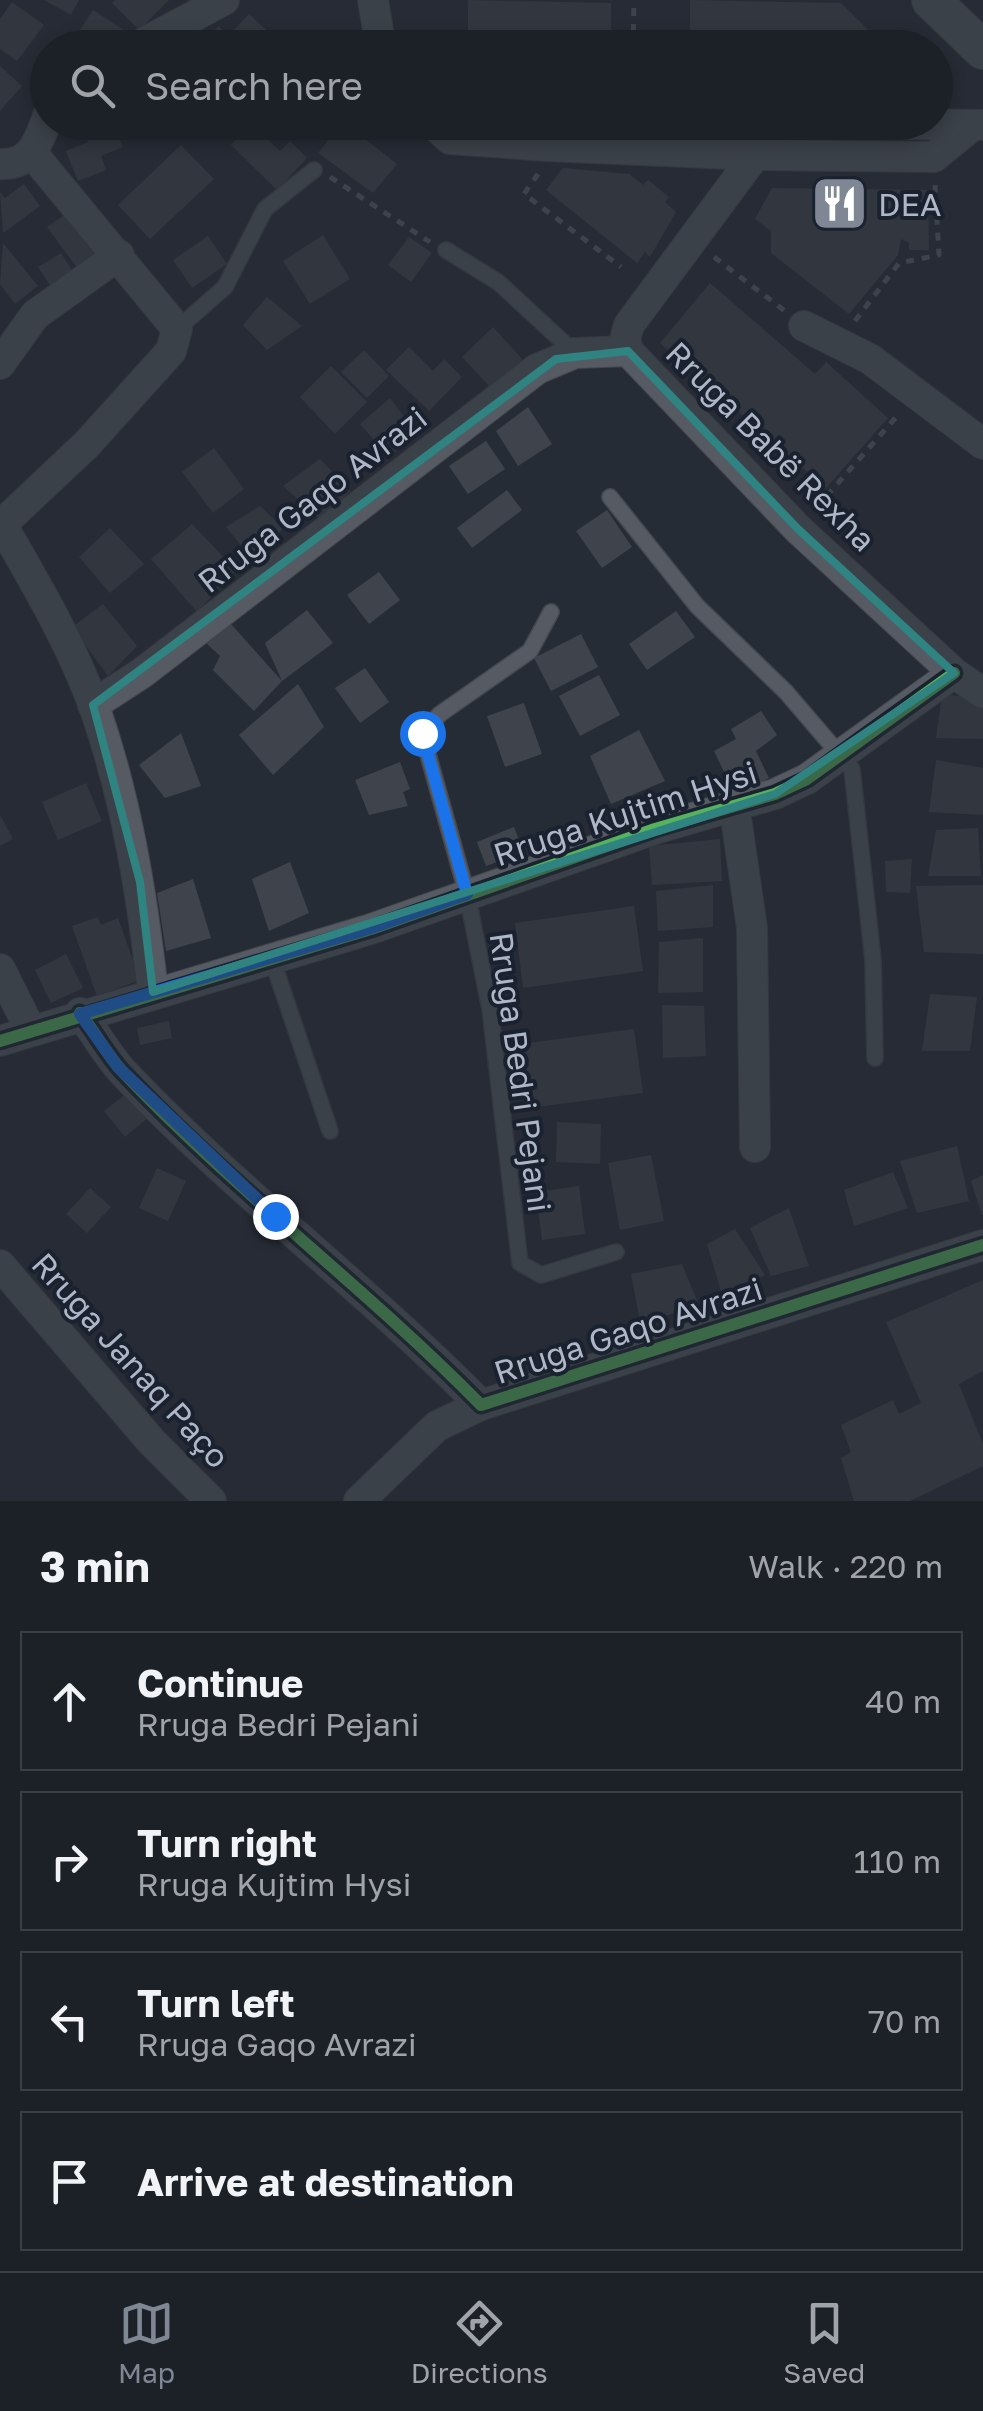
<!DOCTYPE html>
<html lang="en">
<head>
<meta charset="utf-8">
<style>
	body { margin:0; font-family:"Golos Text",sans-serif; background:#252930; color:#f1f3f6 }
	.stop { position:absolute; width:30px; height:30px; margin:-22px; border:8px solid #1a73e8; border-radius:50%; background:#fff }
	.stop.end { background:#1a73e8; border-color:#fff; box-shadow:0 2px 10px #0008 }
	.list { margin:0; padding:0; list-style:none }
	h2 { display:flex; justify-content:space-between; align-items:center; height:130px; margin:0; padding:0 40px; font-size:42px }
	h2 small { font-size:32px; font-weight:400; color:#a0a3a8 }
	.list li { display:grid; grid-template-columns:65px 1fr auto; gap:30px; align-items:center; box-sizing:border-box; height:140px; margin:0 20px 20px; padding:0 20px; border:2px solid #3a3e45; border-radius:0px }
	.list b { display:block; font-size:38px; white-space:nowrap }
	.list p { margin:0; font-size:32px; white-space:nowrap; color:#a0a3a8 }
	.list em { font-size:32px; font-style:normal; color:#a0a3a8 }
	.icon { flex:none; width:55px; height:55px; fill:none; stroke:currentColor; stroke-width:2; stroke-linecap:round; stroke-linejoin:round }
	.map { position:relative; flex:none; width:983px; height:1501px; overflow:hidden }
	.search { position:absolute; background:#1c2128; box-shadow:0 5px 15px #0003; left:30px; right:30px; top:30px; height:110px; display:flex; align-items:center; gap:25px; box-sizing:border-box; padding:0 35px; border-radius:55px; color:#a0a3a8; font-size:38px }
	.sheet { height:770px; background:#1c2128 }
	nav { display:flex; justify-content:space-around; align-items:center; box-sizing:border-box; height:140px; border-top:2px solid #3a3e45; background:#1c2128; font-size:28px; color:#a0a3a8 }
	nav a { display:grid; justify-items:center; gap:5px }
	nav .on { color:#7f8694 }
	.map>svg:first-child { display:block }
	.building { fill:#3f444c }
	.lines { fill:none; stroke-linecap:round; stroke-linejoin:round }
	.service-casing { stroke:#444850; stroke-width:18 }
	.minor-casing { stroke:#444850; stroke-width:32 }
	.tertiary-casing { stroke:#444850; stroke-width:40 }
	.path { stroke:#5a5f66; stroke-width:5; stroke-dasharray:8 8; stroke-linecap:butt }
	.service { stroke:#565b63; stroke-width:15 }
	.minor { stroke:#565b63; stroke-width:30 }
	.tertiary { stroke:#565b63; stroke-width:38 }
	.cycleway-casing { stroke:#1a2230; stroke-width:19 }
	.cycleway { stroke:#56b35d; stroke-width:12 }
	.route { stroke:#1a73e8; stroke-width:12 }
	.marked { fill:none; stroke:#2f8380; stroke-width:8; stroke-linejoin:round }
	.labels { text-anchor:middle; dominant-baseline:central; stroke-width:8; stroke-linejoin:round; paint-order:stroke }
	.poi-label { font-size:32px; fill:#afb7c7; stroke:#1a2230; text-anchor:start }
	.street-label { font-size:32px; fill:#afb7c7; stroke:#1a2230 }
</style>
</head>
<body>
<div class="map">
<svg width="983" height="1501" viewBox="0 0 983 1501">
	<rect width="100%" height="100%" fill="#262c35"/>
	<g class="building">
		<path d="M 44,0 L 79,0 L 71,15 Z"/>
		<path d="M 115,0 L 169,0 L 139,30 L 112,3 Z"/>
		<path d="M 468,0 L 611,3 L 611,48 L 468,48 Z"/>
		<path d="M 690,0 L 841,3 L 875,37 L 875,48 L 690,48 Z"/>
		<path d="M 12,2 L 44,25 L 17,61 L 0,49 L 0,19 Z"/>
		<path d="M 93,10 L 124,30 L 113,48 L 70,45 Z"/>
		<path d="M 249,14 L 275,38 L 267,48 L 202,44 L 218,26 L 229,35 Z"/>
		<path d="M 0,66 L 22,86 L 0,111 Z"/>
		<path d="M 80,122 L 113,122 L 123,147 L 101,156 L 106,170 L 78,181 L 66,151 L 88,142 Z"/>
		<path d="M 343,122 L 397,164 L 373,193 L 318,153 Z"/>
		<path d="M 251,124 L 280,151 L 290,141 L 307,158 L 277,190 L 231,145 Z"/>
		<path d="M 181,145 L 214,179 L 150,239 L 118,205 Z"/>
		<path d="M 563,168 L 629,174 L 643,185 L 648,180 L 669,197 L 665,202 L 676,212 L 650,257 L 645,252 L 637,263 L 546,190 Z"/>
		<path d="M 24,184 L 40,206 L 3,233 L 0,192 L 5,198 Z"/>
		<path d="M 772,188 L 928,190 L 929,250 L 909,250 L 909,243 L 901,239 L 898,255 L 849,314 L 771,253 L 771,231 L 755,219 Z"/>
		<path d="M 74,208 L 107,254 L 81,273 L 47,227 Z"/>
		<path d="M 323,235 L 350,279 L 310,304 L 283,261 Z"/>
		<path d="M 208,236 L 227,264 L 192,288 L 173,260 Z"/>
		<path d="M 409,237 L 432,253 L 411,282 L 388,265 Z"/>
		<path d="M 3,243 L 38,286 L 15,304 L 0,284 Z"/>
		<path d="M 61,253 L 75,275 L 53,290 L 38,267 Z"/>
		<path d="M 710,283 L 815,374 L 826,362 L 888,418 L 826,488 L 660,343 Z"/>
		<path d="M 267,297 L 302,326 L 267,350 L 243,325 Z"/>
		<path d="M 493,327 L 523,360 L 492,389 L 462,357 Z"/>
		<path d="M 409,347 L 433,371 L 444,359 L 462,377 L 429,411 L 386,370 Z"/>
		<path d="M 364,350 L 389,376 L 367,398 L 341,372 Z"/>
		<path d="M 331,366 L 367,402 L 335,434 L 300,397 Z"/>
		<path d="M 390,398 L 417,434 L 389,457 L 360,424 Z"/>
		<path d="M 528,407 L 552,444 L 518,466 L 496,431 Z"/>
		<path d="M 486,441 L 505,469 L 468,494 L 449,466 Z"/>
		<path d="M 214,448 L 244,489 L 213,513 L 182,472 Z"/>
		<path d="M 320,459 L 350,491 L 322,521 L 283,486 Z"/>
		<path d="M 507,490 L 522,510 L 472,548 L 457,528 Z"/>
		<path d="M 260,506 L 283,528 L 256,564 L 226,527 Z"/>
		<path d="M 607,510 L 632,547 L 602,568 L 576,531 Z"/>
		<path d="M 192,524 L 236,570 L 197,612 L 151,559 Z"/>
		<path d="M 110,528 L 144,564 L 110,593 L 79,557 Z"/>
		<path d="M 379,572 L 400,600 L 369,624 L 347,595 Z"/>
		<path d="M 103,604 L 137,646 L 108,676 L 72,627 Z"/>
		<path d="M 307,610 L 333,643 L 282,681 L 265,643 Z"/>
		<path d="M 676,611 L 695,637 L 647,670 L 629,644 Z"/>
		<path d="M 231,624 L 282,681 L 254,711 L 213,670 L 220,656 L 206,643 Z"/>
		<path d="M 581,634 L 598,667 L 551,691 L 534,658 Z"/>
		<path d="M 365,668 L 389,702 L 360,723 L 335,688 Z"/>
		<path d="M 599,675 L 620,715 L 580,736 L 559,696 Z"/>
		<path d="M 298,684 L 324,727 L 273,775 L 239,735 Z"/>
		<path d="M 942,694 L 983,699 L 983,739 L 936,738 Z"/>
		<path d="M 524,703 L 542,754 L 505,767 L 487,716 Z"/>
		<path d="M 761,711 L 777,735 L 756,751 L 769,778 L 735,795 L 714,751 L 736,739 L 731,729 Z"/>
		<path d="M 639,730 L 665,781 L 611,804 L 590,756 Z"/>
		<path d="M 181,733 L 201,786 L 165,798 L 139,765 Z"/>
		<path d="M 936,760 L 983,768 L 983,815 L 929,812 Z"/>
		<path d="M 400,762 L 410,789 L 403,792 L 408,806 L 369,815 L 355,780 Z"/>
		<path d="M 86,783 L 102,821 L 58,840 L 42,802 Z"/>
		<path d="M 0,815 L 13,839 L 0,846 Z"/>
		<path d="M 514,827 L 524,852 L 486,866 L 477,842 Z"/>
		<path d="M 978,828 L 981,876 L 928,876 L 936,830 Z"/>
		<path d="M 720,839 L 722,881 L 652,885 L 649,846 Z"/>
		<path d="M 912,859 L 910,893 L 886,892 L 885,861 Z"/>
		<path d="M 290,862 L 309,913 L 269,931 L 252,879 Z"/>
		<path d="M 193,879 L 211,938 L 166,951 L 157,893 Z"/>
		<path d="M 713,885 L 713,927 L 658,931 L 656,891 Z"/>
		<path d="M 983,885 L 983,954 L 924,952 L 916,886 Z"/>
		<path d="M 634,906 L 643,971 L 523,988 L 515,923 Z"/>
		<path d="M 98,917 L 101,925 L 118,918 L 140,980 L 97,996 L 72,926 Z"/>
		<path d="M 703,938 L 703,992 L 658,993 L 659,942 Z"/>
		<path d="M 66,954 L 83,988 L 51,1003 L 35,970 Z"/>
		<path d="M 930,994 L 977,997 L 970,1051 L 922,1051 Z"/>
		<path d="M 662,1005 L 704,1006 L 706,1056 L 663,1058 Z"/>
		<path d="M 169,1021 L 172,1038 L 140,1045 L 137,1028 Z"/>
		<path d="M 634,1029 L 643,1093 L 529,1108 L 520,1044 Z"/>
		<path d="M 131,1090 L 151,1115 L 125,1137 L 104,1111 Z"/>
		<path d="M 557,1122 L 601,1124 L 600,1164 L 556,1162 Z"/>
		<path d="M 957,1146 L 969,1201 L 917,1213 L 900,1161 Z"/>
		<path d="M 651,1155 L 664,1221 L 620,1230 L 608,1163 Z"/>
		<path d="M 157,1168 L 186,1181 L 168,1221 L 139,1208 Z"/>
		<path d="M 893,1172 L 908,1208 L 854,1226 L 844,1190 Z"/>
		<path d="M 983,1175 L 983,1215 L 982,1215 L 971,1181 Z"/>
		<path d="M 579,1186 L 585,1234 L 542,1240 L 536,1192 Z"/>
		<path d="M 90,1188 L 111,1207 L 87,1233 L 66,1214 Z"/>
		<path d="M 789,1208 L 809,1266 L 771,1276 L 750,1228 Z"/>
		<path d="M 735,1229 L 765,1275 L 723,1298 L 707,1244 Z"/>
		<path d="M 682,1264 L 698,1303 L 641,1326 L 631,1274 Z"/>
		<path d="M 983,1280 L 983,1371 L 959,1384 L 983,1444 L 983,1466 L 910,1501 L 854,1501 L 841,1458 L 851,1452 L 841,1425 L 893,1400 L 899,1414 L 921,1403 L 886,1322 Z"/>
	</g>
	<g class="lines">
		<defs>
			<g id="service">
				<path d="M 446,250 L 498,282 L 575,353"/>
				<path d="M 177,329 L 225,287 L 265,209 L 314,170"/>
				<path d="M 610,497 L 697,606 L 786,692 L 852,769 L 873,960 L 875,1058"/>
				<path d="M 551,612 L 530,651 L 440,714 L 422,733 L 467,894 L 490,1009 L 520,1263 L 541,1275 L 616,1252"/>
				<path d="M 272,959 L 330,1131"/>
			</g>
			<g id="minor">
				<path d="M 373,0 L 381,48"/>
				<path d="M 134,48 L 224,0"/>
				<path d="M 431,122 L 450,139 L 548,146 L 755,155 L 934,157 L 973,125"/>
				<path d="M 739,122 L 981,125"/>
				<path d="M 0,164 C 31,166 39,141 48,116"/>
				<path d="M 804,326 L 870,359 L 983,444"/>
				<path d="M 628,351 L 798,529 L 954,673 L 983,693"/>
				<path d="M 628,351 L 625,339 L 629,325 L 755,155"/>
				<path d="M 0,364 L 35,315 L 119,255"/>
				<path d="M 2,525 C 36,584 72,645 95,709 C 127,801 142,895 153,992"/>
				<path d="M 0,526 L 87,444 L 171,351 L 177,329 L 32,153"/>
				<path d="M 93,705 L 142,673 L 537,369 L 575,353 L 628,351"/>
				<path d="M 734,804 L 752,928 L 755,1147"/>
				<path d="M 0,969 L 30,1029"/>
				<path d="M 80,1013 C 94,1031 106,1053 121,1070 C 233,1189 366,1288 481,1405 L 983,1245"/>
				<path d="M 0,1041 L 371,929 L 655,829 L 775,794 L 807,779 L 954,673"/>
				<path d="M 0,1265 L 151,1441 L 211,1501"/>
				<path d="M 359,1501 L 437,1426 L 481,1405"/>
			</g>
			<path id="tertiary" d="M 931,0 L 983,50"/>
		</defs>
		<use href="#service" class="service-casing"/>
		<use href="#minor" class="minor-casing"/>
		<use href="#tertiary" class="tertiary-casing"/>
		<g class="path">
			<path d="M 633,48 L 634,0"/>
			<path d="M 538,174 L 524,194 L 621,267"/>
			<path d="M 330,177 L 430,242"/>
			<path d="M 714,257 L 785,311"/>
			<path d="M 855,321 L 899,263 L 939,255 L 935,185"/>
			<path d="M 816,508 L 898,415"/>
		</g>
		<use href="#service" class="service"/>
		<use href="#minor" class="minor"/>
		<use href="#tertiary" class="tertiary"/>
		<defs>
			<g id="cycleway">
				<path d="M 80,1013 C 94,1031 106,1053 121,1070 C 233,1189 366,1288 481,1405 L 983,1245"/>
				<path d="M 0,1041 L 371,929 L 655,829 L 775,794 L 807,779 L 954,673"/>
			</g>
		</defs>
		<use href="#cycleway" class="cycleway-casing"/>
		<use href="#cycleway" class="cycleway"/>
	</g>
	<g class="lines">
		<path class="route" d="M 275,1216 L 118,1067 L 80,1014 L 371,928 L 467,894 L 422,733"/>
	</g>
	<path d="M0 0H983V1501H0ZM 628,351 L 798,529 L 954,673 L 775,794 L 153,992 L 140,882 L 93,705 L 556,359 Z" fill="#262c35" fill-opacity=".55" fill-rule="evenodd"/>
	<path class="marked" d="M 628,351 L 798,529 L 954,673 L 775,794 L 153,992 L 140,882 L 93,705 L 556,359 Z"/>
	<defs>
		<symbol id="restaurant-square" viewBox="-11 -11 22 22"><rect x="-9" y="-9" width="18" height="18" rx="4" fill="#7f8694" stroke="#1a2230"/><path d="M-5-6h1v4h1v-4h1v4h1v-4h1v5L-1.5 .5V6h-2V.5L-5-1ZM5-6V6H3V1.5H1.5Q1.5-4 5-6Z" fill="#fff"/></symbol>
	</defs>
	<g fill-rule="evenodd">
		<use href="#restaurant-square" x="808" y="172" width="63" height="63"/>
	</g>
	<g class="labels">
		<g class="poi-label">
			<text x="878" y="204">DEA</text>
		</g>
		<g class="street-label">
			<text transform="translate(771 446) rotate(45)">Rruga Babë Rexha</text>
			<text transform="translate(312 499) rotate(-38)">Rruga Gaqo Avrazi</text>
			<text transform="translate(625 813) rotate(-18)">Rruga Kujtim Hysi</text>
			<text transform="translate(521 1072) rotate(82)">Rruga Bedri Pejani</text>
			<text transform="translate(628 1330) rotate(-18)">Rruga Gaqo Avrazi</text>
			<text transform="translate(131 1360) rotate(48)">Rruga Janaq Paço</text>
		</g>
	</g>
</svg>
<div class="stop" style="left:422px;top:733px"></div>
<div class="stop end" style="left:275px;top:1216px"></div>
<div class="search"><svg class="icon" aria-label="search" viewBox="0 0 24 24"><circle cx="10" cy="10" r="6"/><path d="M15 15l6 6"/></svg>Search here</div>
</div>
<section class="sheet">
<h2>3 min<small>Walk · 220 m</small></h2>
<ul class="list">
<li><svg class="icon" aria-label="ahead" viewBox="0 0 24 24"><path d="M12 20V5M6 11l6-6 6 6"/></svg><div><b>Continue</b><p>Rruga Bedri Pejani</p></div><em>40 m</em></li>
<li><svg class="icon" aria-label="right" viewBox="0 0 24 24"><path d="M7 20v-9h11M14 6l5 5-5 5"/></svg><div><b>Turn right</b><p>Rruga Kujtim Hysi</p></div><em>110 m</em></li>
<li><svg class="icon" aria-label="left" viewBox="0 0 24 24"><path d="M17 20v-9H6M10 6l-5 5 5 5"/></svg><div><b>Turn left</b><p>Rruga Gaqo Avrazi</p></div><em>70 m</em></li>
<li><svg class="icon" aria-label="arrive" viewBox="0 0 24 24"><path d="M6 21V4h12l-3 4 3 4H6"/></svg><div><b>Arrive at destination</b></div></li>
</ul>
</section>
<nav>
<a class="on"><svg class="icon" aria-label="map" viewBox="0 0 24 24"><path d="M3 6l6-2 6 2 6-2v14l-6 2-6-2-6 2zM9 4v14M15 6v14"/></svg>Map</a>
<a><svg class="icon" aria-label="directions" viewBox="0 0 24 24"><path d="M12 3l9 9-9 9-9-9zM9 14v-3h6M13 9l2 2-2 2"/></svg>Directions</a>
<a><svg class="icon" aria-label="saved" viewBox="0 0 24 24"><path d="M7 4h10v16l-5-4-5 4z"/></svg>Saved</a>
</nav>
</body>
</html>
